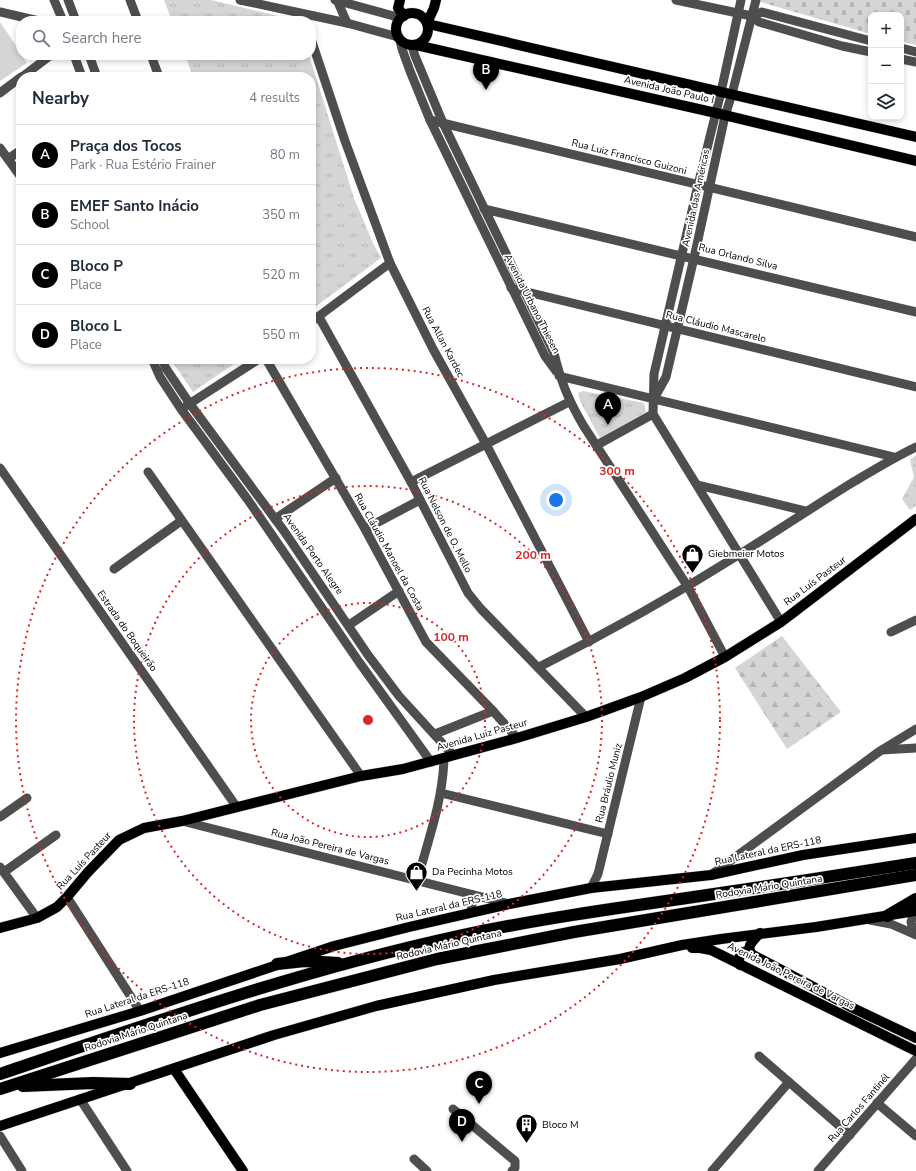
<!DOCTYPE html>
<html lang="en">
<head>
<meta charset="utf-8">
<style>
	body { margin:0; font-family:"Nunito Sans",sans-serif; background:#f6f6f7; color:#1f2937 }
	.controls { position:absolute; right:12px; top:12px; display:grid; overflow:hidden; border-radius:8px; box-shadow:0 2px 6px #0003 }
	.controls button { width:36px; height:36px; display:grid; place-items:center; padding:0; border:0; border-bottom:1px solid #e0e1e3; background:#fff; color:#1f2937; font:20px sans-serif }
	.you { position:absolute; left:556px; top:500px; width:14px; height:14px; margin:-10px; border:3px solid #fff; border-radius:50%; background:#1a73e8; box-shadow:0 0 0 6px #1a73e833 }
	.badge { display:grid; place-items:center; width:26px; height:26px; border-radius:50%; background:#000; color:#fff; font-size:13px; font-weight:700 }
	.pin { position:absolute; translate:-50% -33px; filter:drop-shadow(0 1px 2px #0008) }
	.pin::after { content:''; position:absolute; top:21px; width:14px; height:12px; background:inherit; clip-path:polygon(0 0,100% 0,50% 100%) }
	.list { margin:0; padding:0; list-style:none }
	h2 { display:flex; justify-content:space-between; align-items:center; height:52px; margin:0; padding:0 16px; font-size:17px }
	h2 small { font-size:13px; font-weight:400; color:#747a83 }
	.list li { display:grid; grid-template-columns:26px 1fr auto; gap:12px; align-items:center; box-sizing:border-box; height:60px; padding:0 16px; border-top:1px solid #e0e1e3 }
	.list b { display:block; font-size:15px; white-space:nowrap }
	.list p { margin:0; font-size:13px; white-space:nowrap; color:#747a83 }
	.list em { font-size:13px; font-style:normal; color:#747a83 }
	.icon { flex:none; width:22px; height:22px; fill:none; stroke:currentColor; stroke-width:2; stroke-linecap:round; stroke-linejoin:round }
	.map { position:relative; flex:none; width:916px; height:1171px; overflow:hidden }
	.search { position:absolute; background:#fff; box-shadow:0 2px 6px #0003; left:16px; top:16px; width:300px; height:44px; display:flex; align-items:center; gap:10px; box-sizing:border-box; padding:0 14px; border-radius:16px; color:#747a83; font-size:15px }
	.panel { position:absolute; background:#fff; box-shadow:0 2px 6px #0003; left:16px; top:72px; width:300px; height:292px; border-radius:16px }
	.map>svg:first-child { display:block }
	.grass { fill:url(#grass-tufts) }
	.forest { fill:url(#forest-firs) }
	.cemetery { fill:url(#cemetery-stones) }
	.garden { fill:#d5d5d5 }
	.lines { fill:none; stroke-linecap:round; stroke-linejoin:round }
	.major-casing { stroke:#dbdbdb; stroke-width:11 }
	.highway-casing { stroke:#dbdbdb; stroke-width:13 }
	.minor { stroke:#4e4e4e; stroke-width:9 }
	.major { stroke:#000; stroke-width:10 }
	.highway { stroke:#000; stroke-width:12 }
	.ring { fill:none; stroke:#d62828; stroke-width:2; stroke-dasharray:2 4 }
	.labels { text-anchor:middle; dominant-baseline:central; stroke-width:3.5; stroke-linejoin:round; paint-order:stroke }
	.street-label { font-size:10px; fill:#000; stroke:#fff }
	.poi-label { font-size:10px; fill:#000; stroke:#fff; text-anchor:start }
	.centre { fill:#d62828; stroke:#fff; stroke-width:2 }
	.ring-label { font-size:12px; text-anchor:middle; font-weight:bold; fill:#d62828; stroke:#fff; stroke-width:3.5; stroke-linejoin:round; paint-order:stroke }
</style>
</head>
<body>
<div class="map">
<svg width="916" height="1171" viewBox="0 0 916 1171">
	<defs>
		<pattern id="grass-tufts" width="24" height="20" patternUnits="userSpaceOnUse"><rect width="24" height="20" fill="#d5d5d5"/><path d="M3 7l-1-3M5 7V3M7 7l1-3M15 17l-1-3M17 17v-4M19 17l1-3" fill="none" stroke="#b5b5b5"/></pattern>
		<pattern id="forest-firs" width="22" height="20" patternUnits="userSpaceOnUse"><rect width="22" height="20" fill="#d5d5d5"/><path d="M5 1l3.5 6h-7zM16 11l3.5 6h-7z" fill="#b5b5b5"/></pattern>
		<pattern id="cemetery-stones" width="16" height="16" patternUnits="userSpaceOnUse"><rect width="16" height="16" fill="#d5d5d5"/><path d="M2 7V4a2 2 0 0 1 4 0v3zM10 15v-3a2 2 0 0 1 4 0v3z" fill="#b5b5b5"/></pattern>
	</defs>
	<rect width="100%" height="100%" fill="#fff"/>
	<g class="grass">
		<path d="M 164,0 L 211,0 L 299,21 L 172,21 Z"/>
		<path d="M 185,55 L 309,55 L 354,198 L 372,241 L 381,258 L 311,310 L 311,77 L 193,77 Z"/>
		<path d="M 173,359 L 241,359 L 193,392 L 174,364 Z"/>
		<path d="M 583,391 L 644,403 L 646,412 L 600,438 L 580,401 L 578,393 Z"/>
		<path d="M 916,455 L 916,506 L 910,510 L 902,499 L 914,477 L 910,460 Z"/>
	</g>
	<path class="forest" d="M 782,636 L 841,712 L 787,749 L 735,668 Z"/>
	<path class="cemetery" d="M 761,0 L 916,0 L 916,45 L 901,41 L 901,15 L 871,15 L 871,34 L 760,2 Z"/>
	<path class="garden" d="M 0,22 L 21,53 L 21,55 L 27,63 L 0,81 Z"/>
	<g class="lines">
		<defs>
			<g id="major">
				<path d="M 400,0 L 398,8 L 404,16"/>
				<circle cx="412" cy="29" r="16"/>
				<path d="M 427,23 L 434,8 L 436,0"/>
				<path d="M 428,24 L 916,137"/>
				<path d="M 416,45 L 716,113 L 916,161"/>
				<path d="M 0,928 L 37,918 L 57,907 L 67,897 L 88,872 L 119,840 L 144,828 L 182,821 L 361,776 L 403,769 L 517,738 L 586,717 L 641,697 L 685,678 L 725,657 L 781,622 L 916,519"/>
				<path d="M 760,933 C 754,940 744,947 753,955 L 855,1009 L 916,1038"/>
				<path d="M 692,948 L 700,948 L 711,950 L 916,1051"/>
				<path d="M 740,965 C 737,957 741,951 749,951"/>
				<path d="M 0,1053 L 140,1011 L 334,946 L 409,927 L 509,904 L 591,888 L 711,875 L 803,855 L 916,838"/>
				<path d="M 174,1069 L 243,1171"/>
				<path d="M 0,1126 L 274,1035 L 376,1006 L 494,980 L 620,959 L 682,945 L 721,939 L 816,927 L 916,911"/>
			</g>
			<g id="highway">
				<path d="M 887,916 L 916,899"/>
				<path d="M 277,964 L 305,961 L 338,963"/>
				<path d="M 0,1074 C 151,1023 302,970 458,936 C 533,920 610,909 687,898 C 763,887 840,875 916,863"/>
				<path d="M 23,1086 L 93,1083 L 130,1084"/>
				<path d="M 0,1089 L 260,1005 L 437,959 L 574,932 L 916,875"/>
			</g>
		</defs>
		<use href="#major" class="major-casing"/>
		<use href="#highway" class="highway-casing"/>
		<g class="minor">
			<path d="M 54,0 L 63,21"/>
			<path d="M 68,0 L 76,21"/>
			<path d="M 130,0 L 138,21"/>
			<path d="M 240,0 L 347,23 L 398,37"/>
			<path d="M 335,0 L 401,18"/>
			<path d="M 337,0 L 347,23"/>
			<path d="M 676,0 L 752,16 L 759,22 L 842,46 L 871,52"/>
			<path d="M 741,0 L 721,92 L 698,185 L 654,374 L 653,414 L 781,622"/>
			<path d="M 0,12 L 39,21"/>
			<path d="M 752,16 L 762,12 L 871,41"/>
			<path d="M 311,39 L 345,141 L 390,263 L 433,349 L 486,444 L 589,642"/>
			<path d="M 400,40 L 402,49 L 410,71 L 430,120 L 545,356 L 556,371"/>
			<path d="M 412,46 L 415,56 L 443,123 L 554,353 C 561,382 568,399 583,425 L 688,587 L 725,657"/>
			<path d="M 901,48 L 916,52"/>
			<path d="M 74,55 L 82,77"/>
			<path d="M 89,55 L 97,77"/>
			<path d="M 151,55 L 159,77"/>
			<path d="M 901,59 L 916,62"/>
			<path d="M 22,77 L 51,55"/>
			<path d="M 0,93 L 21,77"/>
			<path d="M 430,120 L 916,237"/>
			<path d="M 0,148 L 21,177"/>
			<path d="M 8,159 L 21,150"/>
			<path d="M 484,209 L 916,312"/>
			<path d="M 511,288 L 916,387"/>
			<path d="M 319,317 L 411,482 L 468,593 L 481,609 L 586,717"/>
			<path d="M 311,322 L 390,263"/>
			<path d="M 152,359 L 160,377 L 181,409 L 248,500 L 359,662 L 431,762"/>
			<path d="M 163,359 L 165,367 L 190,404 L 284,531 L 368,655 L 399,696 L 453,755"/>
			<path d="M 266,359 L 365,529 L 426,642 L 493,711 L 517,738"/>
			<path d="M 559,376 L 894,457"/>
			<path d="M 655,397 L 666,377 L 694,258 L 725,116 L 732,94 L 756,0"/>
			<path d="M 186,406 L 259,359"/>
			<path d="M 597,445 L 653,414"/>
			<path d="M 0,468 L 236,806"/>
			<path d="M 148,472 L 361,776"/>
			<path d="M 411,482 L 569,402"/>
			<path d="M 698,485 L 806,511"/>
			<path d="M 275,519 L 336,478"/>
			<path d="M 365,529 L 420,500"/>
			<path d="M 114,569 L 181,521"/>
			<path d="M 349,625 L 399,591"/>
			<path d="M 891,632 L 916,620"/>
			<path d="M 539,667 C 607,633 675,595 740,554 C 777,531 813,507 850,484 C 872,471 893,458 916,447"/>
			<path d="M 435,734 L 493,711"/>
			<path d="M 882,750 L 916,748"/>
			<path d="M 441,793 L 608,834"/>
			<path d="M 0,817 L 27,798"/>
			<path d="M 182,821 L 509,904"/>
			<path d="M 0,867 L 37,918"/>
			<path d="M 4,872 L 56,835"/>
			<path d="M 711,875 L 880,751 L 916,729"/>
			<path d="M 417,881 C 428,841 443,800 444,758"/>
			<path d="M 591,888 L 598,874 L 641,697"/>
			<path d="M 67,897 L 140,1011"/>
			<path d="M 471,913 L 473,895"/>
			<path d="M 870,920 L 891,924 L 916,935"/>
			<path d="M 914,934 L 911,922 L 915,911"/>
			<path d="M 759,1056 L 850,1135"/>
			<path d="M 80,1099 L 127,1171"/>
			<path d="M 877,1103 L 916,1136"/>
			<path d="M 453,1109 L 515,1161 L 515,1168 L 512,1171"/>
			<path d="M 0,1136 L 22,1171"/>
			<path d="M 414,1159 L 427,1171"/>
			<path d="M 712,1171 L 789,1082"/>
			<path d="M 818,1171 L 916,1059"/>
		</g>
		<use href="#major" class="major"/>
		<use href="#highway" class="highway"/>
	</g>
	<g class="ring">
		<circle cx="368" cy="720" r="117"/>
		<circle cx="368" cy="720" r="234"/>
		<circle cx="368" cy="720" r="352"/>
	</g>
	<defs>
		<symbol id="shop-pin" viewBox="-11 -11 22 30"><path d="M0 17L-7.5 6A9.5 9.5 0 1 1 7.5 6Z" fill="#000" stroke="#fff"/><path d="M-5-2.5h2.3a2.7 3.5 0 0 1 5.4 0H5L5.5 6h-11ZM-1.5-2.5h3a1.5 2.3 0 0 0-3 0Z" fill="#fff"/></symbol>
		<symbol id="building-pin" viewBox="-11 -11 22 30"><path d="M0 17L-7.5 6A9.5 9.5 0 1 1 7.5 6Z" fill="#000" stroke="#fff"/><path d="M-4-6H4V6H1V3H-1V6H-4ZM-2.5-4.3h1.7v1.8h-1.7ZM.8-4.3h1.7v1.8H.8ZM-2.5-1h1.7V.8h-1.7ZM.8-1h1.7V.8H.8Z" fill="#fff"/></symbol>
	</defs>
	<g fill-rule="evenodd">
		<use href="#shop-pin" x="680" y="542" width="25" height="34"/>
		<use href="#shop-pin" x="404" y="860" width="25" height="34"/>
		<use href="#building-pin" x="514" y="1112" width="25" height="34"/>
	</g>
	<g class="labels">
		<g class="street-label">
			<text transform="translate(669 90) rotate(13)">Avenida João Paulo I</text>
			<text transform="translate(629 157) rotate(14)">Rua Luiz Francisco Guizoni</text>
			<text transform="translate(696 198) rotate(-78)">Avenida das Américas</text>
			<text transform="translate(738 257) rotate(14)">Rua Orlando Silva</text>
			<text transform="translate(532 304) rotate(63)">Avenida Urbano Thiesen</text>
			<text transform="translate(716 327) rotate(14)">Rua Cláudio Mascarelo</text>
			<text transform="translate(443 342) rotate(62)">Rua Allan Kardec</text>
			<text transform="translate(445 525) rotate(63)">Rua Nelson de O. Mello</text>
			<text transform="translate(389 552) rotate(61)">Rua Cláudio Manoel da Costa</text>
			<text transform="translate(313 554) rotate(55)">Avenida Porto Alegre</text>
			<text transform="translate(815 581) rotate(-37)">Rua Luís Pasteur</text>
			<text transform="translate(127 631) rotate(55)">Estrada do Boqueirão</text>
			<text transform="translate(482 735) rotate(-16)">Avenida Luiz Pasteur</text>
			<text transform="translate(609 783) rotate(-76)">Rua Bráulio Muniz</text>
			<text transform="translate(330 847) rotate(14)">Rua João Pereira de Vargas</text>
			<text transform="translate(768 851) rotate(-12)">Rua Lateral da ERS-118</text>
			<text transform="translate(84 861) rotate(-47)">Rua Luís Pasteur</text>
			<text transform="translate(769 887) rotate(-9)">Rodovia Mário Quintana</text>
			<text transform="translate(449 906) rotate(-13)">Rua Lateral da ERS-118</text>
			<text transform="translate(449 945) rotate(-13)">Rodovia Mário Quintana</text>
			<text transform="translate(791 976) rotate(26)">Avenida João Pereira de Vargas</text>
			<text transform="translate(137 998) rotate(-18)">Rua Lateral da ERS-118</text>
			<text transform="translate(136 1032) rotate(-18)">Rodovia Mário Quintana</text>
			<text transform="translate(859 1108) rotate(-49)">Rua Carlos Fantinél</text>
		</g>
		<g class="poi-label">
			<text x="708" y="554">Giebmeier Motos</text>
			<text x="432" y="872">Da Pecinha Motos</text>
			<text x="542" y="1125">Bloco M</text>
		</g>
	</g>
	<circle cx="368" cy="720" r="6" class="centre"/>
	<g class="ring-label">
		<text x="617" y="475">300 m</text>
		<text x="533" y="559">200 m</text>
		<text x="451" y="641">100 m</text>
	</g>
</svg>
<div class="controls">
<button>+</button>
<button>−</button>
<button><svg class="icon" aria-label="layers" viewBox="0 0 24 24"><path d="M12 4l9 5-9 5-9-5zM3 14l9 5 9-5"/></svg></button>
</div>
<div class="you"></div>
<div class="pin badge" style="left:608px;top:425px">A</div>
<div class="pin badge" style="left:486px;top:90px">B</div>
<div class="pin badge" style="left:479px;top:1104px">C</div>
<div class="pin badge" style="left:462px;top:1142px">D</div>
<div class="search"><svg class="icon" aria-label="search" viewBox="0 0 24 24"><circle cx="10" cy="10" r="6"/><path d="M15 15l6 6"/></svg>Search here</div>
<section class="panel">
<h2>Nearby<small>4 results</small></h2>
<ul class="list">
<li><span class="badge">A</span><div><b>Praça dos Tocos</b><p>Park · Rua Estério Frainer</p></div><em>80 m</em></li>
<li><span class="badge">B</span><div><b>EMEF Santo Inácio</b><p>School</p></div><em>350 m</em></li>
<li><span class="badge">C</span><div><b>Bloco P</b><p>Place</p></div><em>520 m</em></li>
<li><span class="badge">D</span><div><b>Bloco L</b><p>Place</p></div><em>550 m</em></li>
</ul>
</section>
</div>
</body>
</html>
